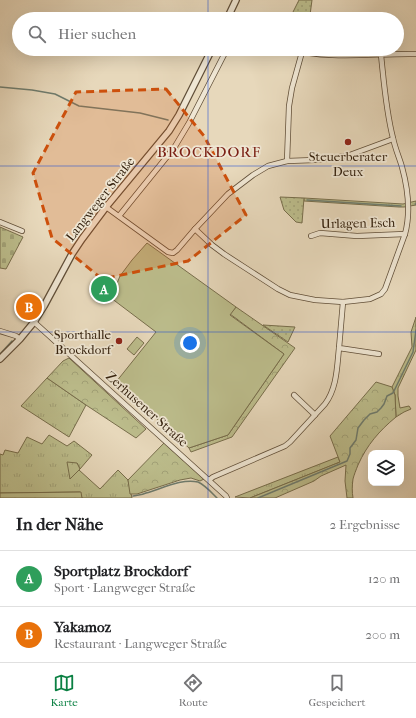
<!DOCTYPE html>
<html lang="de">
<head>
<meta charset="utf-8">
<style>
	body { margin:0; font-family:"IM FELL French Canon",serif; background:#f2f2f2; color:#202124 }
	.controls { position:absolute; right:12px; bottom:12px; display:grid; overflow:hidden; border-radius:8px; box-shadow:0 4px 16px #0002 }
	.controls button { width:36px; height:36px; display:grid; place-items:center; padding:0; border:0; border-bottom:1px solid #e0e0e0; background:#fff; color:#202124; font:20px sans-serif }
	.you { position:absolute; left:190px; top:343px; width:14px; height:14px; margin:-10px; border:3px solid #fff; border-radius:50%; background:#1a73e8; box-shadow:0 0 0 6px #1a73e833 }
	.badge { display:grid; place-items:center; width:26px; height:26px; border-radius:50%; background:#0b8043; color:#fff; font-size:13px; font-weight:700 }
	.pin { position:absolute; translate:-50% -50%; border:2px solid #fff; box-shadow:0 1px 4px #0006 }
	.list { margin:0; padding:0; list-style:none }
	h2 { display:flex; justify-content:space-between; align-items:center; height:52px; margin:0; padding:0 16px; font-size:17px }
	h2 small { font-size:13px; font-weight:400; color:#757577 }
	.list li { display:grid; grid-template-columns:26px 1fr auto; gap:12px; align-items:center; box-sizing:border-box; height:56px; padding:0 16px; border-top:1px solid #e0e0e0 }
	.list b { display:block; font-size:15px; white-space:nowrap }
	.list p { margin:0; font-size:13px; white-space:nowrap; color:#757577 }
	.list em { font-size:13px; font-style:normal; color:#757577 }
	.icon { flex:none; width:22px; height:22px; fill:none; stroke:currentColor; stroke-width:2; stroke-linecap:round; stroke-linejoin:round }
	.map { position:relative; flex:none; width:416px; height:498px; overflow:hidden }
	.search { position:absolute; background:#fff; box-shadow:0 4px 16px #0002; left:12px; right:12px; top:12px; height:44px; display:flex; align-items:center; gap:10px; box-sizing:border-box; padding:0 14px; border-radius:22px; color:#757577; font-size:15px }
	.sheet { height:164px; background:#fff }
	nav { display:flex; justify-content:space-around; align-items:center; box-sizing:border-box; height:56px; border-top:1px solid #e0e0e0; background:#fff; font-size:11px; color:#757577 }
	nav a { display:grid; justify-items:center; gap:2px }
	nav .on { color:#0b8043 }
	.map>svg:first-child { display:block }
	.grass { fill:url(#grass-tufts); stroke:#786e4c }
	.forest { fill:url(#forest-crowns); stroke:#786e4c }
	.cemetery { fill:url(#cemetery-stones); stroke:#786e4c }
	.park { fill:url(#park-dots); stroke:#786e4c }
	.garden { fill:#bcbd8c; stroke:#786e4c }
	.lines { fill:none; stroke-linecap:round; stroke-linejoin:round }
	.stream { stroke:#6f7c6e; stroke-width:1.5 }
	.minor-casing { stroke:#604e38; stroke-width:6 }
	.tertiary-casing { stroke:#604e38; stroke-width:8 }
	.minor { stroke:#efe6d3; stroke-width:4.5 }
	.tertiary { stroke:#efe6d3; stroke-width:5.5 }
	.marked { fill:#cd500c; fill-opacity:0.2; stroke:#cd500c; stroke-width:3; stroke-dasharray:8 5; stroke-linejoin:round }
	.grid { fill:none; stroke:#1d4ed8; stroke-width:1; stroke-opacity:0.55 }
	.poi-dot { fill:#8f2418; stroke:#efe6d3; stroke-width:1.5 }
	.labels { text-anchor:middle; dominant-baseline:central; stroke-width:3.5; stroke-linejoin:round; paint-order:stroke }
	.poi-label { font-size:13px; fill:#33200d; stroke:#efe6d3 }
	.street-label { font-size:13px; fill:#33200d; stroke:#efe6d3 }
	.quarter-label { font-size:15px; letter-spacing:1px; fill:#7a1f14; stroke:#efe6d3 }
</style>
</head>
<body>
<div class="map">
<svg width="416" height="498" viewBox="0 0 416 498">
	<defs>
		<pattern id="grass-tufts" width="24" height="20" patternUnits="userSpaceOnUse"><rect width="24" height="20" fill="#bcbd8c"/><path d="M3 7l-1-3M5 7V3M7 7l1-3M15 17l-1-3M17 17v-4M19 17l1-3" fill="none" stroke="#a2a278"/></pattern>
		<pattern id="forest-crowns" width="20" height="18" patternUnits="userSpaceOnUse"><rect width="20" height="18" fill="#bcbd8c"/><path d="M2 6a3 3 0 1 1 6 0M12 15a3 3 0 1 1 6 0" fill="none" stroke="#a2a278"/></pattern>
		<pattern id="cemetery-stones" width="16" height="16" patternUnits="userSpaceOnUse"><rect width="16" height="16" fill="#bcbd8c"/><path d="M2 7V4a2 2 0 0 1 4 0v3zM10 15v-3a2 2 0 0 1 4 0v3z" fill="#a2a278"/></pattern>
		<pattern id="park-dots" width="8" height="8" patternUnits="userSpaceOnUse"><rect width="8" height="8" fill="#bcbd8c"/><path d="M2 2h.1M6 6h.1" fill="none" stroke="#a2a278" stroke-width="1.8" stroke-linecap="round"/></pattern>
	</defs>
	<rect width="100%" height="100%" fill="#e7d8bb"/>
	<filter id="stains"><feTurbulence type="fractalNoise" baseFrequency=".005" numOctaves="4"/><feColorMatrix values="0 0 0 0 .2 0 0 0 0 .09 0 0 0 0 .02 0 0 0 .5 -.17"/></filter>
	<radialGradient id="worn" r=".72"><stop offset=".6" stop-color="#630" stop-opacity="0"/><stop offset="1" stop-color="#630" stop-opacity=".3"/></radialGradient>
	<g class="grass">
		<path d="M 304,198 L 403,204 L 416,201 L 416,205 L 404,207 L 399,207 L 304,201 Z"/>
		<path d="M 416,317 L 416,350 L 398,388 L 398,396 L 400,408 L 409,406 L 411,409 L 404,412 L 396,417 L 395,395 L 392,387 L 412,347 L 411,332 Z"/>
		<path d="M 47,378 L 86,405 L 69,437 L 21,406 Z"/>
		<path d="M 49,435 L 67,446 L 74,441 L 92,455 L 80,469 L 77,463 L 70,479 L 79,470 L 100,489 L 118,470 L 128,480 L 132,498 L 82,498 L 80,492 L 0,493 L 0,454 L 3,455 L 5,450 L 18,453 L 27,437 L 42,444 Z"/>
		<path d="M 338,457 L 340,462 L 250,498 L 235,497 Z"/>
	</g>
	<g class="forest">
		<path d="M 236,307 L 295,348 L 232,437 L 191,452 L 189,448 L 228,435 L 284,354 L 230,314 Z"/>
		<path d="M 69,358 L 146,429 L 136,438 L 86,405 L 47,378 L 63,361 Z"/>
		<path d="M 376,382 L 392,387 L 395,395 L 396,417 C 379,431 367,445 358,465 C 356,470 354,475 353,479 C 352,486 352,492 353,498 L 347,498 L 345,481 L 346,465 L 321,476 L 314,481 L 275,498 L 250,498 L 340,462 L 330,436 Z"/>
		<path d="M 164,443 L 204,479 L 200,481 L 191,478 L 180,480 L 137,494 L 130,494 L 128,480 Z"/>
		<path d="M 67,462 L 77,463 L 80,469 L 70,479 Z"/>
		<path d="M 81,492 L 82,498 L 0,498 L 0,493 Z"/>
	</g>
	<path class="cemetery" d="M 0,227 L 23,237 L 6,269 L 0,268 Z"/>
	<g class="park">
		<path d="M 299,0 L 312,0 L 310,15 L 292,14 Z"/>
		<path d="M 280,197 L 304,198 L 302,223 L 296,222 L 284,210 Z"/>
		<path d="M 263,325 L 295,327 L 288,342 Z"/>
	</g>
	<g class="garden">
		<path d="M 147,243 L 236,307 L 230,315 L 284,354 L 228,435 L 189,448 L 116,382 L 156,332 L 111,298 L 120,276 L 132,260 Z"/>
		<path d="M 137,337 L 144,343 L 134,355 L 127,349 Z"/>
	</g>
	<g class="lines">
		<g class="stream">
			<path d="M 0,87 L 32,90 L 55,94 L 79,106 L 140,113 L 168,120"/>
			<path d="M 307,200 L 401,206"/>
			<path d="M 415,204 L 416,204"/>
			<path d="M 0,354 L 12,341"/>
			<path d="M 133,496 C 137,495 142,495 146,493 C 161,489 182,478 198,482 C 205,485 212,493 217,498"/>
			<path d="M 258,498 L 347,461 L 350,454 L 350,448 L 356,440 L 358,428 L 364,420 L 370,414 L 377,412 L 381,408 L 384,404 L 387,396 L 393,393 L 394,391 L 413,352 L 416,330"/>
		</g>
		<defs>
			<g id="minor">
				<path d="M 289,49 C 331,60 373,53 416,54"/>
				<path d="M 287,161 L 289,106 L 292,88 L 302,52"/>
				<path d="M 106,207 L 168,252 L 173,253 L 177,250 L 195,229 L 228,194 L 253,175 L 268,166 L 287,161 L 315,160 L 347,156 L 393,139"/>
				<path d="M 119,216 L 174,148 L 189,123 L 227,49"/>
				<path d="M 0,222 L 22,231"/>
				<path d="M 195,229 L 212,245 L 224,254 L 278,289 L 290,295 L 315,300 L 343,302 L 370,299 L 381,294 L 385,289 L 405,234 C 411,212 408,189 402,167 C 399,157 395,148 393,138 C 386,111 384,83 381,55"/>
				<path d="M 311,236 L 320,233 L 357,236 L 405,234"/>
				<path d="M 343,302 L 339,348 L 379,354"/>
				<path d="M 34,322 L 226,496 L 227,498"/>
				<path d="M 0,331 L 16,336 L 20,339"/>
				<path d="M 294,395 L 315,415"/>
				<path d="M 209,480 L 213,477 L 285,446 L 290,442 L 325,404 C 337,388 337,367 339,348"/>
			</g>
			<g id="tertiary">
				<path d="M 227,19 L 236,0"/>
				<path d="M 0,359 L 20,339 L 34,322 L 44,306 L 72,254 L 82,239 L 106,207 L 169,131 L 179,115 L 212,49"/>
			</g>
		</defs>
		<use href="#minor" class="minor-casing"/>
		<use href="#tertiary" class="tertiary-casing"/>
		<use href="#minor" class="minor"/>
		<use href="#tertiary" class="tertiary"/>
	</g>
	<path class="marked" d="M 166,89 L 204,136 L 246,215 L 188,261 L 102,279 L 52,238 L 33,173 L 76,92 Z"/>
	<path class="grid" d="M 208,0 L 208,19M 208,49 L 208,498M 0,166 L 416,166M 0,332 L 416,332"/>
	<g class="poi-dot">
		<circle cx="348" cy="142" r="4"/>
		<circle cx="119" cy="341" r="4"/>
	</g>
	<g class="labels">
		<g class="poi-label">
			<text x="348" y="156">Steuerberater<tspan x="348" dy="15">Deux</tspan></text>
			<text x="111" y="334" text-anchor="end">Sporthalle<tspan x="111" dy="15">Brockdorf</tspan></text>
		</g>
		<g class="street-label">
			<text transform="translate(100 199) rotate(-52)">Langweger Straße</text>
			<text transform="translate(358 223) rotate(-1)">Urlagen Esch</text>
			<text transform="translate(147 409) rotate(42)">Zerhusener Straße</text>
		</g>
		<g class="quarter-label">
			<text x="209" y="152">BROCKDORF</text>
		</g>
	</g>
	<rect width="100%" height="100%" filter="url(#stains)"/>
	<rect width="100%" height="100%" fill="url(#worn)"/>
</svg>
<div class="controls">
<button><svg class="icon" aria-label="layers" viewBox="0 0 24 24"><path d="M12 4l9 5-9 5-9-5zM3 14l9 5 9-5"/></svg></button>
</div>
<div class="you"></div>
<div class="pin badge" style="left:104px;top:289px;background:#2e9e5b">A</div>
<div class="pin badge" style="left:29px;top:307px;background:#e8710a">B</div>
<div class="search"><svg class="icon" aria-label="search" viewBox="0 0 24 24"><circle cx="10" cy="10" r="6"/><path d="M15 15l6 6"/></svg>Hier suchen</div>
</div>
<section class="sheet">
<h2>In der Nähe<small>2 Ergebnisse</small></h2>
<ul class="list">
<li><span class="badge" style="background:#2e9e5b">A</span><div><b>Sportplatz Brockdorf</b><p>Sport · Langweger Straße</p></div><em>120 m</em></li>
<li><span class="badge" style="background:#e8710a">B</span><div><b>Yakamoz</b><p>Restaurant · Langweger Straße</p></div><em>200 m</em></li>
</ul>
</section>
<nav>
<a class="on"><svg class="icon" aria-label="map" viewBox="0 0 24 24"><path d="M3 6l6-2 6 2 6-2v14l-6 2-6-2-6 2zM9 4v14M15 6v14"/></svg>Karte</a>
<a><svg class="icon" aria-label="directions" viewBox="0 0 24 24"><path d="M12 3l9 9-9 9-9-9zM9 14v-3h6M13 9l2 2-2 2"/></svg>Route</a>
<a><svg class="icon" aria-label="saved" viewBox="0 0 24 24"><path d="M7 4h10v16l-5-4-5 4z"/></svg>Gespeichert</a>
</nav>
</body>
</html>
